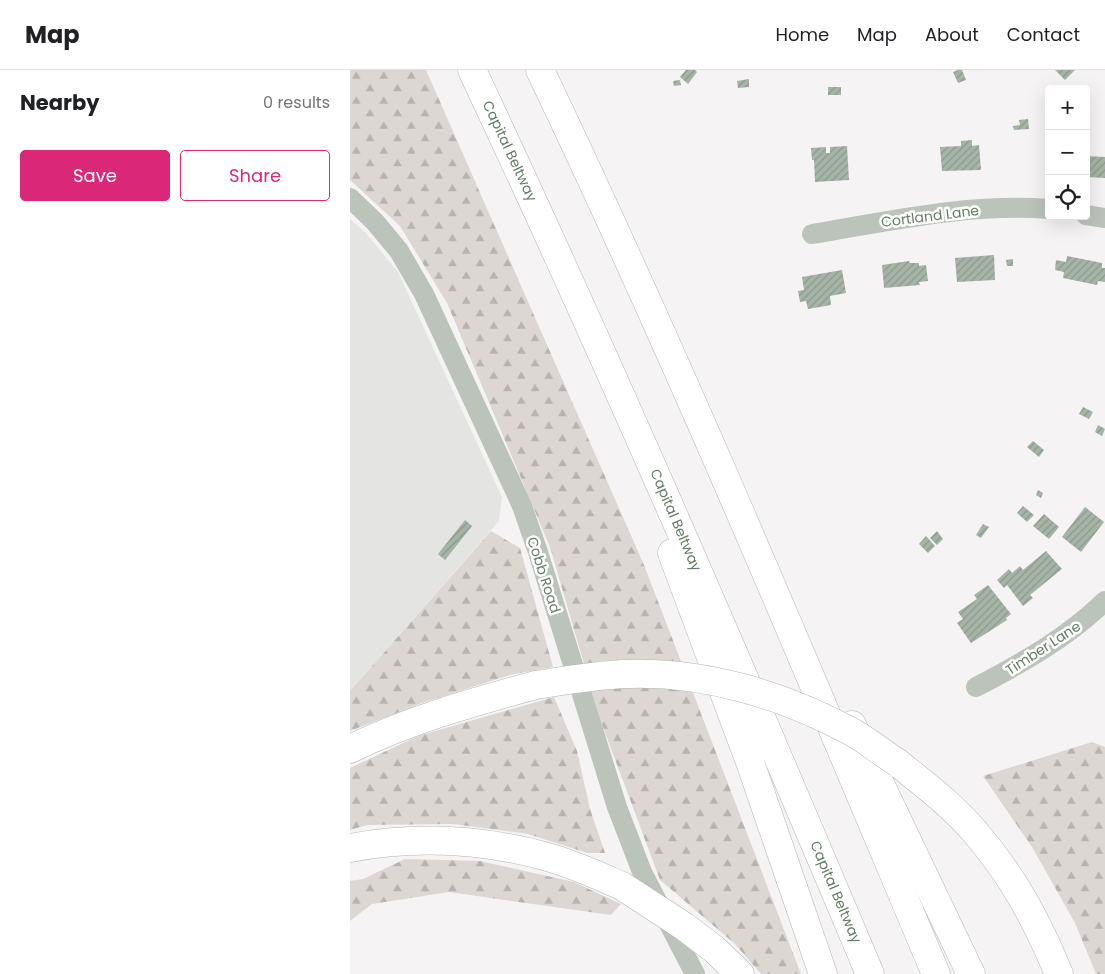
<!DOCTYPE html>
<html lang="en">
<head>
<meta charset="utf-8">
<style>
	body { margin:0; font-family:Poppins,sans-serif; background:#f6f6f6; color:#202124 }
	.controls { position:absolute; right:15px; top:15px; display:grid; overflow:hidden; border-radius:5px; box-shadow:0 5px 20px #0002 }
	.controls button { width:45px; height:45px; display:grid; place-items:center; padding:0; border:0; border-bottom:1px solid #e0e0e0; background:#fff; color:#202124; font:25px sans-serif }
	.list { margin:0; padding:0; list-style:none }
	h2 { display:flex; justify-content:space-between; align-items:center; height:65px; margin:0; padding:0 20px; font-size:21px }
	h2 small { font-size:16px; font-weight:400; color:#757577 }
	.actions { display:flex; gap:10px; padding:15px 20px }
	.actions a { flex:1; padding:11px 0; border:1px solid #db2777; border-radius:5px; text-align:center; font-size:18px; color:#db2777 }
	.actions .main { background:#db2777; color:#fff }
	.icon { flex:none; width:28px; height:28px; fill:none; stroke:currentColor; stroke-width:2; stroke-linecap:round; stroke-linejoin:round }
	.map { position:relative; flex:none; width:755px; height:904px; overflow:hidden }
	header { display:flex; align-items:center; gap:30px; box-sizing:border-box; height:70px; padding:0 25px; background:#fff; border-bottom:1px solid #e0e0e0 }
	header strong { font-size:24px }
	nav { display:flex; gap:28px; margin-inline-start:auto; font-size:18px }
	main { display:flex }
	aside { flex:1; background:#fff }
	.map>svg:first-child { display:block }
	.built { fill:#e4e5e3 }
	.forest { fill:url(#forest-firs) }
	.building { fill:url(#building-hatch) }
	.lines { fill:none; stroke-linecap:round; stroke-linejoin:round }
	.highway-casing { stroke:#afb7af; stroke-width:29 }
	.street { stroke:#bbc3bb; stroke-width:20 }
	.highway { stroke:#fff; stroke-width:28 }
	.highway-bridge-casing { stroke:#afb7af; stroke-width:29; stroke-linecap:butt }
	.highway-bridge { stroke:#fff; stroke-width:28 }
	.labels { text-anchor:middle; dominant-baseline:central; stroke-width:5; stroke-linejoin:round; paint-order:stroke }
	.street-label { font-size:14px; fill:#627d63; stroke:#fff }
</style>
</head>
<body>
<header>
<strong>Map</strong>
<nav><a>Home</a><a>Map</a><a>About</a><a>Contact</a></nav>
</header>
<main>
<aside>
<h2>Nearby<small>0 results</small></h2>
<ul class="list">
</ul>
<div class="actions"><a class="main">Save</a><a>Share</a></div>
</aside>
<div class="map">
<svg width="755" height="904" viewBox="0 0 755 904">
	<defs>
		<pattern id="forest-firs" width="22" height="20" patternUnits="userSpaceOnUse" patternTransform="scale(1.25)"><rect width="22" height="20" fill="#ddd7d4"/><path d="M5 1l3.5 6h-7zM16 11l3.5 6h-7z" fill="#b7b4b0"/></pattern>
		<pattern id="building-hatch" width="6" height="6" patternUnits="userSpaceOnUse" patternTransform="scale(1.25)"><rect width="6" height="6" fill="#a6b4a7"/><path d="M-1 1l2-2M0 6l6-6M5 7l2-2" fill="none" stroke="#8b988c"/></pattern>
	</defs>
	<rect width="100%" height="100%" fill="#f6f3f5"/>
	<path class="built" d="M 0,149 L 16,163 L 48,202 L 152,427 L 149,451 L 0,621 Z"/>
	<g class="forest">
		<path d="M 0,0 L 76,0 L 294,495 L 451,904 L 411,904 L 385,874 L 310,810 L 250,649 L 200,477 L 97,233 L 50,156 L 0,110 Z"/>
		<path d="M 141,461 L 170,478 L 203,597 L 160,605 L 72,633 L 0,661 L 0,621 Z"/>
		<path d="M 204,627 L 227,681 L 240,739 L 255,783 L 237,783 L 178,764 L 103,754 L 17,755 L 0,760 L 0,698 L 68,666 Z"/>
		<path d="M 742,672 L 755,677 L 755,904 L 746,904 L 725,853 L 682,777 L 633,706 Z"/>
		<path d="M 55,789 L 130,791 L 224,812 L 271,834 L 261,845 L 99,822 L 22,834 L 0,851 L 0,811 L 13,809 Z"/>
	</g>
	<g class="building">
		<path d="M 336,0 L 345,0 L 347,2 L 338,14 L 330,7 Z"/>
		<path d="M 608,0 L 612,0 L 616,10 L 608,13 L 603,2 Z"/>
		<path d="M 705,0 L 725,0 L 715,10 Z"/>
		<path d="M 399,9 L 399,17 L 388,18 L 387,11 Z"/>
		<path d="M 330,10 L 331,15 L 324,16 L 323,11 Z"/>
		<rect x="478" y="17" width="13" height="8"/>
		<path d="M 678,49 L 679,59 L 664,60 L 663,56 L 670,55 L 669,50 Z"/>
		<path d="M 622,70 L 622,76 L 629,75 L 631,100 L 592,101 L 590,77 L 611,76 L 611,71 Z"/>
		<path d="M 497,76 L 499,110 L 465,112 L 464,90 L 462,90 L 461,78 L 476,77 L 476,83 L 480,83 L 480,77 Z"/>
		<path d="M 736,86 L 755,87 L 755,108 L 736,107 Z"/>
		<path d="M 644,185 L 645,210 L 607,212 L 605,188 Z"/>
		<path d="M 717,186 L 752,193 L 752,198 L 755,198 L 755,212 L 748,211 L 747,215 L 713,208 L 714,202 L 705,200 L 706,190 L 716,192 Z"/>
		<path d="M 663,189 L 663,196 L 657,196 L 656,190 Z"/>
		<path d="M 559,191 L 560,193 L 569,193 L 569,196 L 576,195 L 578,211 L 569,212 L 570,215 L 534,218 L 532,195 Z"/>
		<path d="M 492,200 L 496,223 L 480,226 L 481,235 L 458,239 L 456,231 L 450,232 L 448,221 L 454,220 L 452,207 Z"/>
		<path d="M 733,337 L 743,342 L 739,349 L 729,344 Z"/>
		<path d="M 748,355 L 755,359 L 752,366 L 745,362 Z"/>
		<path d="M 683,371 L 694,380 L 689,387 L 677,377 Z"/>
		<path d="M 688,420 L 693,423 L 691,428 L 686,425 Z"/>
		<path d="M 673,436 L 684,445 L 677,452 L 667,443 Z"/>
		<path d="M 735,437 L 754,452 L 731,482 L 712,467 Z"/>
		<path d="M 694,444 L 709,457 L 699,469 L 683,456 Z"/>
		<path d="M 115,450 L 122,456 L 95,490 L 88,484 Z"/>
		<path d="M 633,454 L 639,457 L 631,468 L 626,465 Z"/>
		<path d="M 587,461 L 593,469 L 587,475 L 580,468 Z"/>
		<path d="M 576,466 L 585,476 L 578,483 L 569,474 Z"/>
		<path d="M 696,481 L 712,499 L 680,525 L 683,528 L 673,536 L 657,515 L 654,518 L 647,510 L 659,499 L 662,503 L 670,496 L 673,500 Z"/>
		<path d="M 638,515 L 661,544 L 656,548 L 657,550 L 621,573 L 607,553 L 613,549 L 608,542 L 627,529 L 624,525 Z"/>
	</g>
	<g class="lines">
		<defs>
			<g id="highway">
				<path d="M 122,0 C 262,298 392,600 520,904"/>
				<path d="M 190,0 C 332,297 458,601 586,904"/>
				<path d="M 322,483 L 400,692 L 473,904"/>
				<path d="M 502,655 L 621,904"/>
				<path d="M 0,679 C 59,650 123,632 186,615"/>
				<path d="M 548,693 C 575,715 603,736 625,762 C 663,806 687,851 709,904"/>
				<path d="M 0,778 C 64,766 131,769 194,786 C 221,793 247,805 272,816"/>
				<path d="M 335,857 L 364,879 L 390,904"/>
			</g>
		</defs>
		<use href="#highway" class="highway-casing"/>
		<g class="street">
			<path d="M 0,128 L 25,152 L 49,181 L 74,224 L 172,436 L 188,482 L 267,737 L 292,802 L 345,904"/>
			<path d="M 736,145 L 755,148"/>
			<path d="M 462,164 C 540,151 620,133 699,139"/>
			<path d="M 626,617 C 672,593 717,568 755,531"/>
		</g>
		<use href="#highway" class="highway"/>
		<defs>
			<g id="highway-bridge">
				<path d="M 186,615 C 217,610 246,605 277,604 C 354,601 433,625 500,661 C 517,670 532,683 548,693"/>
				<path d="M 272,816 L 335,857"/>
			</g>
		</defs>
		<use href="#highway-bridge" class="highway-bridge-casing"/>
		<use href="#highway-bridge" class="highway-bridge"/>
	</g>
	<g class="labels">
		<g class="street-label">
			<text transform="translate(160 81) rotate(65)">Capital Beltway</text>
			<text transform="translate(580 146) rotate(-7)">Cortland Lane</text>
			<text transform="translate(326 450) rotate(67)">Capital Beltway</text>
			<text transform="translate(194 505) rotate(72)">Cobb Road</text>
			<text transform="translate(693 578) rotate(-33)">Timber Lane</text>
			<text transform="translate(486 822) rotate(67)">Capital Beltway</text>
		</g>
	</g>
</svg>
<div class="controls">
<button>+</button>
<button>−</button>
<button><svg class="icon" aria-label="locate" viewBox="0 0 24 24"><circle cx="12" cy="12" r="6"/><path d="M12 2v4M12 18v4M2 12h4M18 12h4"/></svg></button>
</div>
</div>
</main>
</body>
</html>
